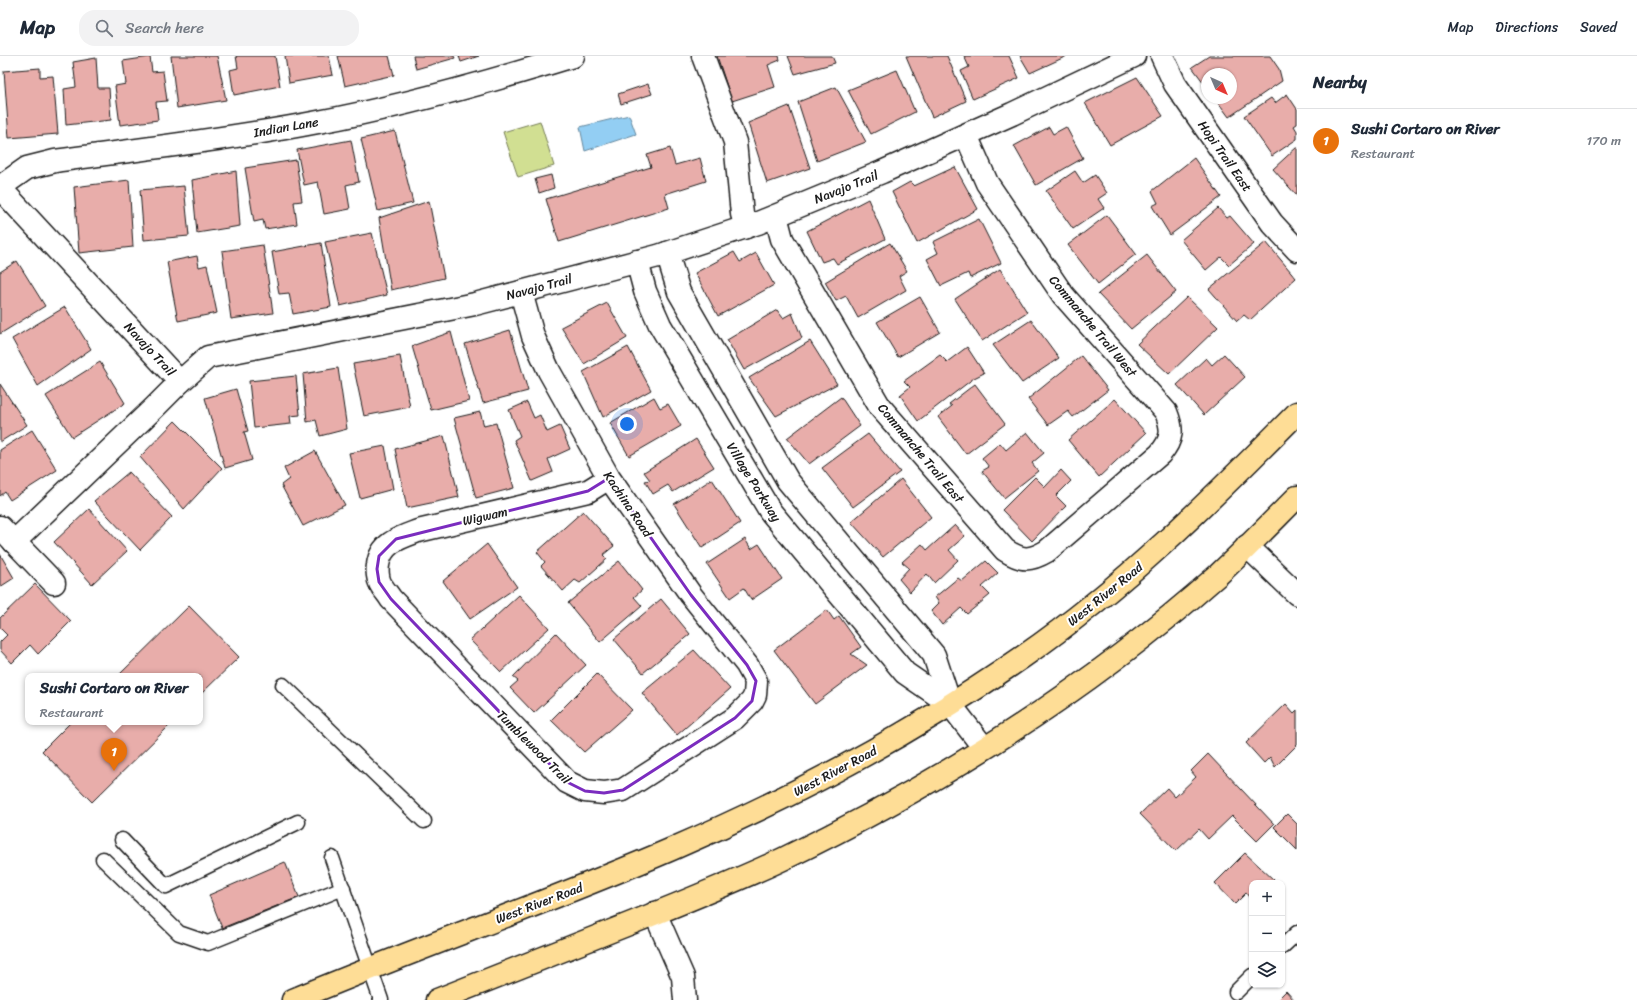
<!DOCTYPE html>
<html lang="en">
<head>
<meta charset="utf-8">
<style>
	body { margin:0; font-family:Sriracha,sans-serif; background:#f2f2f3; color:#1f2937 }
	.controls { position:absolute; right:12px; bottom:12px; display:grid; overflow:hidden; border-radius:8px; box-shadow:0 1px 3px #0004 }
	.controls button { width:36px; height:36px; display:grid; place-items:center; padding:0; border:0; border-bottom:1px solid #e0e1e3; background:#fff; color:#1f2937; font:20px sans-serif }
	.compass { position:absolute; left:1201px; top:12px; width:36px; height:36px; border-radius:50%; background:#fff; box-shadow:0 1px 3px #0004; rotate:136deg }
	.you { position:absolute; left:627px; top:368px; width:14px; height:14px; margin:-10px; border:3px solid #fff; border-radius:50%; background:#1a73e8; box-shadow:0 0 0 6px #1a73e833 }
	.badge { display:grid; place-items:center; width:26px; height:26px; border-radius:50%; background:#111827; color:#fff; font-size:13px; font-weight:700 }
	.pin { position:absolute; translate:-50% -33px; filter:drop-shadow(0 1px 2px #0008) }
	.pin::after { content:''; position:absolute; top:21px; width:14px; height:12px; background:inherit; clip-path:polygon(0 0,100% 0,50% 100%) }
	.popup { position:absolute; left:25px; top:617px; width:178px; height:52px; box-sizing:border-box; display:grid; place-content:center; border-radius:8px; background:#fff; filter:drop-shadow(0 1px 3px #0005); font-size:13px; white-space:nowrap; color:#747a83 }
	.popup b { font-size:15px; color:#1f2937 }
	.popup::after { content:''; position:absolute; left:50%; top:100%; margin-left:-8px; border:8px solid transparent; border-top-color:#fff }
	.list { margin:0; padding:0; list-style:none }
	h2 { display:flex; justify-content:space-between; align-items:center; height:52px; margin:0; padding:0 16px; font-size:17px }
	h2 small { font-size:13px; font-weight:400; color:#747a83 }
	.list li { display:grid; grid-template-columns:26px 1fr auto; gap:12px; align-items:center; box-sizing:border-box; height:64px; padding:0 16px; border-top:1px solid #e0e1e3 }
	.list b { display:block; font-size:15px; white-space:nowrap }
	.list p { margin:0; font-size:13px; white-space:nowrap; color:#747a83 }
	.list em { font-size:13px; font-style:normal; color:#747a83 }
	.icon { flex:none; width:22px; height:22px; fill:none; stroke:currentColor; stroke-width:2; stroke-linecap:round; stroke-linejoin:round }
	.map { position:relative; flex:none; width:1297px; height:944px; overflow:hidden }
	header { display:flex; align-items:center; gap:24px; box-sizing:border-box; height:56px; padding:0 20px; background:#fff; border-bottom:1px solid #e0e1e3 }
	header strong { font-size:19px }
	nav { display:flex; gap:22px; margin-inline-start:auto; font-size:14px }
	.search { width:280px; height:36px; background:#f2f2f3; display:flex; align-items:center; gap:10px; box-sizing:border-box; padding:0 14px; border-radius:16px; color:#747a83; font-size:15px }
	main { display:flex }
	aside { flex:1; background:#fff }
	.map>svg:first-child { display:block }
	.green { fill:#d1df92; stroke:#767e57 }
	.water { fill:#93cef3; stroke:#63879d }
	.building { fill:#e8adaa; stroke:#1c1c1c }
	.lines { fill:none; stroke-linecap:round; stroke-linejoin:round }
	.service-casing { stroke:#1c1c1c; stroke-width:17 }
	.minor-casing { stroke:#1c1c1c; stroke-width:25 }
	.primary-casing { stroke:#1c1c1c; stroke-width:25 }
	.service { stroke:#fff; stroke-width:14 }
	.minor { stroke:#fff; stroke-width:22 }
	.primary { stroke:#fedd96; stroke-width:22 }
	.marked { fill:none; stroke:#7b2cbf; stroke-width:3; stroke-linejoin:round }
	.labels { text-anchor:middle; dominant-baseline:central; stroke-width:4; stroke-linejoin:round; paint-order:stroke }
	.street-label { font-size:13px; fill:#1c1c1c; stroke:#fff }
</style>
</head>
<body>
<header>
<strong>Map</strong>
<div class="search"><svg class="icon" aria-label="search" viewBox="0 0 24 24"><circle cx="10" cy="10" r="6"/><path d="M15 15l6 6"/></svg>Search here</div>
<nav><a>Map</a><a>Directions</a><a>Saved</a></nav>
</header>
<main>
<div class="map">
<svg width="1297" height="944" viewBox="0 0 1297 944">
	<rect width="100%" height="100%" fill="#fff"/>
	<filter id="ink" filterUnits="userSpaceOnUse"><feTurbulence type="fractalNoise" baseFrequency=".025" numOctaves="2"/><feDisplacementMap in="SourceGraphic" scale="8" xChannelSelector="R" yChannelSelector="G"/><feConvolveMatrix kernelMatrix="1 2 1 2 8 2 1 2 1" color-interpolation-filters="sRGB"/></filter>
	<g filter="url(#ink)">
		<path class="green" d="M 540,65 L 554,110 L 518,121 L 503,76 Z"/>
		<path class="water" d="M 629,59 L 636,78 L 585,95 L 580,71 Z"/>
		<g class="building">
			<path d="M 171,0 L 217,0 L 226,44 L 177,52 Z"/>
			<path d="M 236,0 L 275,0 L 280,30 L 234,39 L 230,14 L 238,12 Z"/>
			<path d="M 285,0 L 329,0 L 333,19 L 289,27 Z"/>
			<path d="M 338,0 L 389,0 L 394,19 L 345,30 Z"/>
			<path d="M 413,0 L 454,0 L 455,2 L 416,13 Z"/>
			<path d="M 459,0 L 479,0 L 461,6 Z"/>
			<path d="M 717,0 L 779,0 L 780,4 L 768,9 L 775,31 L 732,45 Z"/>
			<path d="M 788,0 L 832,0 L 835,7 L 795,18 Z"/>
			<path d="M 906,0 L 947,0 L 966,45 L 932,61 Z"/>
			<path d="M 964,0 L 1009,0 L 1019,22 L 973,43 L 961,15 L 969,11 Z"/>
			<path d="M 1020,0 L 1067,0 L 1030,17 Z"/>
			<path d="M 1209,0 L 1270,0 L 1279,13 L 1282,25 L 1229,61 L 1215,42 L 1231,42 L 1231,18 L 1207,18 L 1207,31 L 1192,11 Z"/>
			<path d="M 150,1 L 152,16 L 163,15 L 167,45 L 156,46 L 158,64 L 120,69 L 115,30 L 126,28 L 123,5 Z"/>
			<path d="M 96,2 L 98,32 L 109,32 L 111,64 L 66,69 L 64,33 L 76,31 L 73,6 Z"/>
			<path d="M 40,12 L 40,21 L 53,20 L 58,78 L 9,82 L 4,15 Z"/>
			<path d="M 897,14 L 915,56 L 871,78 L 848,34 Z"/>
			<path d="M 1137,21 L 1163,60 L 1110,89 L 1085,47 Z"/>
			<path d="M 648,28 L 652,38 L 621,48 L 618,38 Z"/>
			<path d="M 836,31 L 866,86 L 817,105 L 798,46 Z"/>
			<path d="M 1287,38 L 1297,53 L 1297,68 L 1294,70 L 1297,75 L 1297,83 L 1272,100 L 1244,60 L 1271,42 L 1275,47 Z"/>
			<path d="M 789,50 L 810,112 L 767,127 L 748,67 Z"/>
			<path d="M 1049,71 L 1053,78 L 1066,71 L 1083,102 L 1036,129 L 1014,90 Z"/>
			<path d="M 395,75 L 413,147 L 378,155 L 361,83 Z"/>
			<path d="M 351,84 L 359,126 L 346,129 L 350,153 L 324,158 L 318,126 L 304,129 L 297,94 Z"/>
			<path d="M 1297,91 L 1297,140 L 1273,113 Z"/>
			<path d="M 670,92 L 675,109 L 700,102 L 706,125 L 665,138 L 669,152 L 559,186 L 546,143 L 651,111 L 647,99 Z"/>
			<path d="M 1194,102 L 1221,141 L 1170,179 L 1152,150 L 1158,147 L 1152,135 Z"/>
			<path d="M 296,104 L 302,145 L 294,146 L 297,168 L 265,173 L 263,164 L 254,166 L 245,112 Z"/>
			<path d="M 955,111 L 978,153 L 917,187 L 892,136 L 910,126 L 914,130 Z"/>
			<path d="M 236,115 L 240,170 L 197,177 L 192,124 Z"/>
			<path d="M 1075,115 L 1083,127 L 1095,119 L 1107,137 L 1098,143 L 1104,152 L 1073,173 L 1046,135 Z"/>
			<path d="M 551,119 L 554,132 L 539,137 L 535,123 Z"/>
			<path d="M 129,124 L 133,191 L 79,197 L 74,131 Z"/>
			<path d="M 184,130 L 189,180 L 144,184 L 140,134 Z"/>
			<path d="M 868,143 L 885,183 L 837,208 L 833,202 L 822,206 L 807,175 Z"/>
			<path d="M 429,145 L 444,222 L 391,234 L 379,162 Z"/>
			<path d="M 1218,152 L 1227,162 L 1230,160 L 1254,188 L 1229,209 L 1221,201 L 1206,214 L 1181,184 Z"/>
			<path d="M 1107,159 L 1136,198 L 1098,228 L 1068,189 Z"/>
			<path d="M 979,163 L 1001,207 L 970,222 L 968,217 L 941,230 L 927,203 L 938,197 L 933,186 Z"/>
			<path d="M 372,177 L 387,239 L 340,250 L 325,186 Z"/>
			<path d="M 1266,186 L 1296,222 L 1250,264 L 1244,259 L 1237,265 L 1209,233 Z"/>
			<path d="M 321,187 L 331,251 L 293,258 L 289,237 L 279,238 L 272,196 Z"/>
			<path d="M 890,187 L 907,215 L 899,220 L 906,234 L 858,262 L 846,240 L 836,245 L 825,226 Z"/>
			<path d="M 263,189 L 273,257 L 231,263 L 222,195 Z"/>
			<path d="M 734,196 L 740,206 L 756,197 L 774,229 L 718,260 L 695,217 Z"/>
			<path d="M 1147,199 L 1176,236 L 1131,273 L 1098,238 Z"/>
			<path d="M 197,200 L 199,211 L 207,209 L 217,257 L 178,265 L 167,206 Z"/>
			<path d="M 17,205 L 45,250 L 0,278 L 0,216 Z"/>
			<path d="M 1000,213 L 1027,256 L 982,285 L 955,243 Z"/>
			<path d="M 920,241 L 940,276 L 898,301 L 877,266 Z"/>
			<path d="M 1187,241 L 1218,271 L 1169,318 L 1137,288 Z"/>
			<path d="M 607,247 L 627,282 L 584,308 L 561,271 Z"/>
			<path d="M 65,251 L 91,293 L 38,330 L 12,283 Z"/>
			<path d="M 777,254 L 783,262 L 792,257 L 802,282 L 744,314 L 727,284 Z"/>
			<path d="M 1031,264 L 1059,302 L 1022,327 L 993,289 Z"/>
			<path d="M 510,274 L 528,335 L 483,347 L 465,288 Z"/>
			<path d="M 451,276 L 469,345 L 431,354 L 412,290 Z"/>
			<path d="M 810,285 L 837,328 L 776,360 L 749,322 Z"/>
			<path d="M 628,291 L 651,334 L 603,361 L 583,316 Z"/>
			<path d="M 967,291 L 984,317 L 974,322 L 918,365 L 900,339 L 910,331 L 904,325 L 940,299 L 947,306 Z"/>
			<path d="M 1224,298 L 1245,321 L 1204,359 L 1177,329 L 1206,302 L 1212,309 Z"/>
			<path d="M 400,300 L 410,351 L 364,360 L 353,308 Z"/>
			<path d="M 1081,300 L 1108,334 L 1073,361 L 1068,355 L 1048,369 L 1028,343 Z"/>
			<path d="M 100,306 L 125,347 L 72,381 L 46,340 Z"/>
			<path d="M 338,312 L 347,373 L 320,380 L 316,364 L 307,366 L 303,318 Z"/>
			<path d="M 296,320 L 300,359 L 290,360 L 291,368 L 254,372 L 249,325 Z"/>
			<path d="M 0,328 L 27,369 L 0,386 Z"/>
			<path d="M 975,328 L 1005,368 L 966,398 L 938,361 L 952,350 L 949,348 Z"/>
			<path d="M 236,333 L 248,375 L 244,376 L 252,404 L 225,412 L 205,342 Z"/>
			<path d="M 654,341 L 660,352 L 668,348 L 681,370 L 629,400 L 610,367 Z"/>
			<path d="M 841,341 L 860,370 L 809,408 L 787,382 Z"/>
			<path d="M 1115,343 L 1146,377 L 1099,421 L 1068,384 Z"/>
			<path d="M 527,346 L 534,362 L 540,359 L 547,376 L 560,370 L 570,393 L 548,403 L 553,416 L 532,425 L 514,384 L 520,380 L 509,354 Z"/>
			<path d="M 480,356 L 484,370 L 496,367 L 514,432 L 476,442 L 454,362 Z"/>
			<path d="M 175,365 L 222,412 L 184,453 L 140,401 Z"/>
			<path d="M 32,374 L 57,414 L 10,444 L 5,436 L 0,440 L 0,394 Z"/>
			<path d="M 1027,376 L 1044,397 L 1032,407 L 1038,415 L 1004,442 L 982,415 L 989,411 L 982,402 L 1000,387 L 1006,394 Z"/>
			<path d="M 868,378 L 900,416 L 853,451 L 822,412 Z"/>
			<path d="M 444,380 L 459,441 L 407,452 L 395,393 Z"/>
			<path d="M 696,383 L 714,411 L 673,436 L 668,429 L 653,438 L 645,425 L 650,424 L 644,416 Z"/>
			<path d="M 385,390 L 393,433 L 360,442 L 349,397 Z"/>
			<path d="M 315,395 L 345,449 L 303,470 L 281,429 L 289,423 L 284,412 Z"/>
			<path d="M 1061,414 L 1071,425 L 1056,440 L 1066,450 L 1032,485 L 1002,454 L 1035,421 L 1045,431 Z"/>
			<path d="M 129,416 L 172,461 L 140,494 L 94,445 Z"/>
			<path d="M 712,423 L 740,467 L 702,492 L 674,448 Z"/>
			<path d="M 901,423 L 931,461 L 883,501 L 851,466 Z"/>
			<path d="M 89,453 L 127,495 L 92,528 L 54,486 Z"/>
			<path d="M 583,455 L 614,490 L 603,499 L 607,503 L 580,527 L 575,524 L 563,535 L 541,510 L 545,506 L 537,496 Z"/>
			<path d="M 955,469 L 965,480 L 949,494 L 958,504 L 934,527 L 927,518 L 910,536 L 899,523 L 909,512 L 902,506 L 922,488 L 927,494 Z"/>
			<path d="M 745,483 L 751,493 L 759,488 L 782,523 L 751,544 L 744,532 L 730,542 L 707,508 Z"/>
			<path d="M 487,488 L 517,531 L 470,563 L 443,525 Z"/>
			<path d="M 0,498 L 14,522 L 0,531 Z"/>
			<path d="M 619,505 L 642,534 L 634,541 L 642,550 L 600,586 L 568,547 Z"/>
			<path d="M 986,505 L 998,517 L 982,531 L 990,539 L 967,558 L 961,552 L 942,569 L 931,555 L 939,547 L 935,541 L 958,522 L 962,525 Z"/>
			<path d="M 35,528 L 71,565 L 38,598 L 30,589 L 12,607 L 0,594 L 0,586 L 7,579 L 0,572 L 0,562 Z"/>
			<path d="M 519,539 L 549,572 L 501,616 L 470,584 Z"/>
			<path d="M 661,543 L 690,578 L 643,617 L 614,583 Z"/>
			<path d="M 189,550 L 239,601 L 200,639 L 200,620 L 118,620 Z"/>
			<path d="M 827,554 L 834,564 L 839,560 L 861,591 L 851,598 L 867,609 L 815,648 L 774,594 Z"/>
			<path d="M 556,577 L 586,609 L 534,657 L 510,632 L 518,625 L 513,621 Z"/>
			<path d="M 694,594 L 730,633 L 677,679 L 642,637 Z"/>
			<path d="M 597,618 L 632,654 L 584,696 L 551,664 Z"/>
			<path d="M 1286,648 L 1294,657 L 1297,654 L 1297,689 L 1275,711 L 1270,701 L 1264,707 L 1246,687 Z"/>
			<path d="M 71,666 L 173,666 L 92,746 L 42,695 Z"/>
			<path d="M 1208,698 L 1274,768 L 1257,785 L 1232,760 L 1208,783 L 1199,773 L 1176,795 L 1140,758 L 1167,732 L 1175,741 L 1196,721 L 1191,715 Z"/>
			<path d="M 1287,758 L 1297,768 L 1297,794 L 1274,771 Z"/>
			<path d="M 1245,797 L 1274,824 L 1271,827 L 1252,827 L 1252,845 L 1246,837 L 1235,848 L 1215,827 Z"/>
			<path d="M 285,806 L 299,841 L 222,872 L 209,839 Z"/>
			<path d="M 1286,935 L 1294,944 L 1277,944 Z"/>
		</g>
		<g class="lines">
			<defs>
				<g id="service">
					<path d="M 283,629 L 424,765"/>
					<path d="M 122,784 L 166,830 L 298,766"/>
					<path d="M 332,802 L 381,944"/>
					<path d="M 103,803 L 179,877 L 208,887 L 343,832"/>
					<path d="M 1282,891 L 1297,877"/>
					<path d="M 1236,936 L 1252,920"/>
				</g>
				<g id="minor">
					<path d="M 703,0 L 735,86 L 742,158 L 746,171"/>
					<path d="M 1162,0 L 1175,28 L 1272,167 L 1297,194"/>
					<path d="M 0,131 L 27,112 L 55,105 C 142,93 231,83 318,66 C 404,50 489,26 573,0"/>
					<path d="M 0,132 L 180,326 L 208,301 L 475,248 L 658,200 L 758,167 L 882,116 L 1012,58 L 1134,0"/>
					<path d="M 776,160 L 782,183 L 880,351 L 1005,494 C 1022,505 1030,505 1047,495 L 1160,398 C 1173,383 1173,373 1166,356 L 1063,239 L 987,127 L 966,79"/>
					<path d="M 667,197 L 679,236 L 788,425 L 934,599 L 950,648"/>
					<path d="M 637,205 L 645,235 L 660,269 L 770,455 L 905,617 L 950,648 L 984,692"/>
					<path d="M 521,236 L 533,280 L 549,315 L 609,422 L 691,539 L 747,609 L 756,625 L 755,639 L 752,645 L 735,662 L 623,734 L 604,737 L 585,735 L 567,726 L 391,543 C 388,538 383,533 380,527 C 378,523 377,515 378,509 C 381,487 399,482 418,475 L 588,435 L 609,422"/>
					<path d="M 0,471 L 54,527"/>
					<path d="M 14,486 L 154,352 L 180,326"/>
					<path d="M 1247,490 L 1297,538"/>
					<path d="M 655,857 L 683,921 L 685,944"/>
				</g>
				<g id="primary">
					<path d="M 293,944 C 419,891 547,847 672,793 C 795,740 914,677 1024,600 C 1125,530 1211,444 1297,357"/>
					<path d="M 437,944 C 502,918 568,892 634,866 C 684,846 734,826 783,803 C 939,728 1088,634 1218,519 C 1245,494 1271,467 1297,441"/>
				</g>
			</defs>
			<use href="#service" class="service-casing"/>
			<use href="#minor" class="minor-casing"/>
			<use href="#primary" class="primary-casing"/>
			<use href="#service" class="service"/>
			<use href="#minor" class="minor"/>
			<use href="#primary" class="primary"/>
		</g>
	</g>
	<path class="marked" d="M 609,422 L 691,539 L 747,609 L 756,625 L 752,645 L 735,662 L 623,734 L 604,737 L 585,735 L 567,726 L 391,543 L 379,526 L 377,513 L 379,500 L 396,483 L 588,435 Z"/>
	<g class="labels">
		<g class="street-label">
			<text transform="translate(286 71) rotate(-10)">Indian Lane</text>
			<text transform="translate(1225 100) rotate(55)">Hopi Trail East</text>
			<text transform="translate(846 131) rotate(-22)">Navajo Trail</text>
			<text transform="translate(539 231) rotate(-15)">Navajo Trail</text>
			<text transform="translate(1093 270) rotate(50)">Commanche Trail West</text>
			<text transform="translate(150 293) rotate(47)">Navajo Trail</text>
			<text transform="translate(921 397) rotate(50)">Commanche Trail East</text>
			<text transform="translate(754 426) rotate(58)">Village Parkway</text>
			<text transform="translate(628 448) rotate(56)">Kachina Road</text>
			<text transform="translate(485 460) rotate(-13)">Wigwam</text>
			<text transform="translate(1105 538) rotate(-39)">West River Road</text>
			<text transform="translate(534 691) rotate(45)">Tumblewood Trail</text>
			<text transform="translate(835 715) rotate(-28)">West River Road</text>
			<text transform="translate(539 847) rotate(-21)">West River Road</text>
		</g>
	</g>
</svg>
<div class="controls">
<button>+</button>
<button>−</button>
<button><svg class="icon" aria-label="layers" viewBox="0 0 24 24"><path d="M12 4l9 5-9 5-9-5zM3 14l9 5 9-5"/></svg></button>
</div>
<svg class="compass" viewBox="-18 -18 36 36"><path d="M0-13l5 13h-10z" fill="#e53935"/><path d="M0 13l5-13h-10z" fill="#747a83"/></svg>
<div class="you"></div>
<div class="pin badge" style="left:114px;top:715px;background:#e8710a">1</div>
<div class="popup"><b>Sushi Cortaro on River</b>Restaurant</div>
</div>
<aside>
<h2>Nearby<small></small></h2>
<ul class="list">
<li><span class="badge" style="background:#e8710a">1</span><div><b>Sushi Cortaro on River</b><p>Restaurant</p></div><em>170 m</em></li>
</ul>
</aside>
</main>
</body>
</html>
